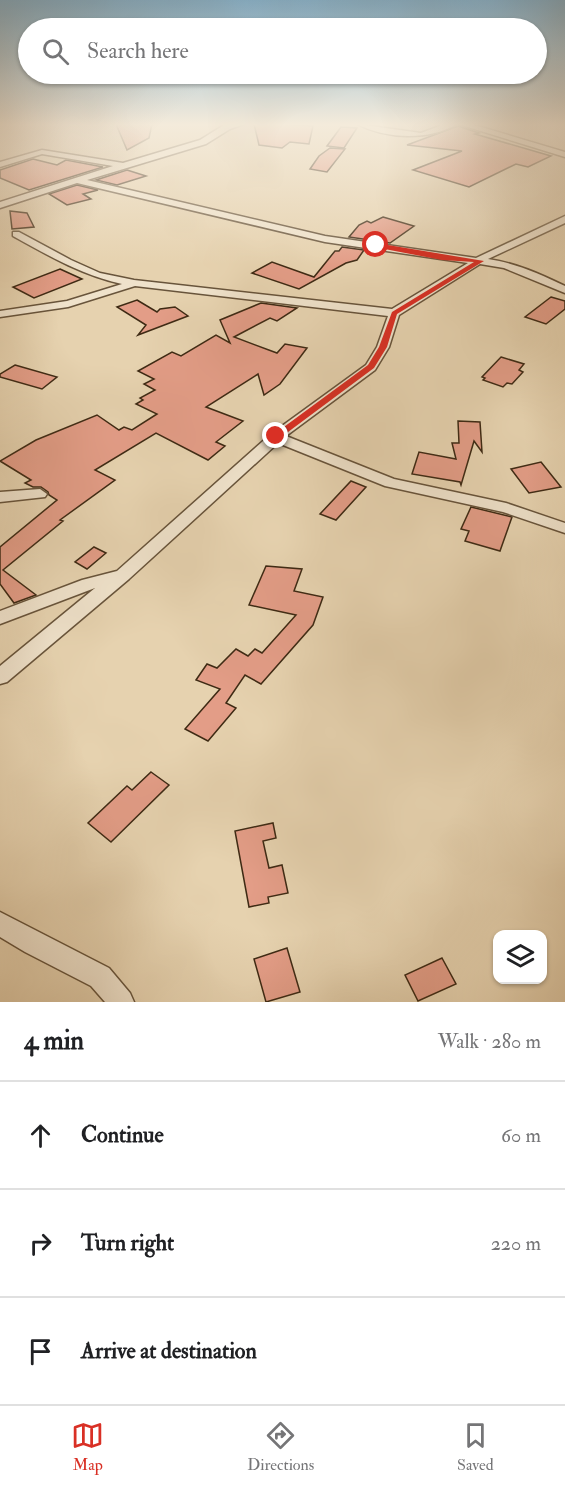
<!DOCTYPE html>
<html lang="en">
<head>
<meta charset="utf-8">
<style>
	body { margin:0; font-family:"IM FELL Double Pica",serif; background:#f6f6f6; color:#202124 }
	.controls { position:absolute; right:18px; bottom:18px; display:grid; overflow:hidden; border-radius:12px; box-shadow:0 2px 4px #0004 }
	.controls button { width:54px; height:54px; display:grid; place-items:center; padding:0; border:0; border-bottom:2px solid #e0e0e0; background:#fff; color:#202124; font:30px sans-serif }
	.stop { position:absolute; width:18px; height:18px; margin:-14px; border:4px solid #d93025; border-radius:50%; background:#fff }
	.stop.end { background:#d93025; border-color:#fff; box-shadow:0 2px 6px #0008 }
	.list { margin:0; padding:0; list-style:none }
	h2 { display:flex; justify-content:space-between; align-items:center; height:78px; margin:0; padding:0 24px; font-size:26px }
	h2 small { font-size:20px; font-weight:400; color:#757577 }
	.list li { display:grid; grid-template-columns:39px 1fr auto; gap:18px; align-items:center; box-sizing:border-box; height:108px; padding:0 24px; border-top:2px solid #e0e0e0 }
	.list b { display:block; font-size:22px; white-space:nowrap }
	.list em { font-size:20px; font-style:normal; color:#757577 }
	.icon { flex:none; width:33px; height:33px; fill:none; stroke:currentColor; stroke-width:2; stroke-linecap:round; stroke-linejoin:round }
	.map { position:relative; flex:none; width:565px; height:1002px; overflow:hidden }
	.search { position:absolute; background:#fff; box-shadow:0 2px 4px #0004; left:18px; right:18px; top:18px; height:66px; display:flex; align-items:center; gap:15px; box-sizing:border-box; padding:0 21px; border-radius:33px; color:#757577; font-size:22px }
	.sheet { height:402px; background:#fff }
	nav { display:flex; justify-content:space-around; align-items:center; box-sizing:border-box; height:84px; border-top:2px solid #e0e0e0; background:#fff; font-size:16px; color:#757577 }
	nav a { display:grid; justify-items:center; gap:3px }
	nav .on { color:#d93025 }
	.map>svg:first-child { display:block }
	.building { fill:#e39d87; stroke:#3e2a14; stroke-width:1.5 }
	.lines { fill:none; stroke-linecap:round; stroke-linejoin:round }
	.street-casing { stroke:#68543b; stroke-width:3 }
	.street { fill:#efe2cb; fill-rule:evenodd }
	.route { fill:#d93025 }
</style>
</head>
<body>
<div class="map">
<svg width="565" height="1002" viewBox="0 0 565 1002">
	<rect width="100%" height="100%" fill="#e6d2af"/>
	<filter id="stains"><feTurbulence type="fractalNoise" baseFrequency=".00333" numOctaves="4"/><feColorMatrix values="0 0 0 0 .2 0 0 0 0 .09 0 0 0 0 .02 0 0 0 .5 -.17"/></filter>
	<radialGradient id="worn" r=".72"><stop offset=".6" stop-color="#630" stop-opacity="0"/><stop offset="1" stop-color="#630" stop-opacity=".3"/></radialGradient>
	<g class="building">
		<path d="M 116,124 L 152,124 L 149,138 L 127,150 Z"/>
		<path d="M 254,124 L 281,124 L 313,126 L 309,144 L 290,142 L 282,148 L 259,145 Z"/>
		<path d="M 458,126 L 479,133 L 475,134 L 551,156 L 528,167 L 516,164 L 469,187 L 413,170 L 462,151 L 407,145 Z"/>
		<path d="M 341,127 L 357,128 L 344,148 L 327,146 Z"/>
		<path d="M 330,148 L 345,149 L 327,172 L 310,169 L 319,156 Z"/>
		<path d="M 33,159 L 57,165 L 66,160 L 103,167 L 29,190 L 0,178 L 0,170 Z"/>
		<path d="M 127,170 L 146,176 L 117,185 L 96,180 Z"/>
		<path d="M 77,185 L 98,190 L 83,194 L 91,199 L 67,205 L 49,194 Z"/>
		<path d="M 10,211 L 27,213 L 34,227 L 12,229 Z"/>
		<path d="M 383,217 L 414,226 L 390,243 L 349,237 L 359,225 L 367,221 L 371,223 Z"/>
		<path d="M 342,247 L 364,250 L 357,260 L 346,263 L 299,289 L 252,273 L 272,262 L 314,277 L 335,251 L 339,251 Z"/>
		<path d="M 60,269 L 82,279 L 34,298 L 13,287 Z"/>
		<path d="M 551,297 L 565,301 L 565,309 L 546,324 L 525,317 Z"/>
		<path d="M 137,300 L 157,312 L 160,309 L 175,307 L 188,316 L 138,335 L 146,325 L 117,307 Z"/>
		<path d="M 261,303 L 297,308 L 277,321 L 270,318 L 234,337 L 277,353 L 285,344 L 307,348 L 280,384 L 264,395 L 258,374 L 206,407 L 243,421 L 216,442 L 225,446 L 208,460 L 156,433 L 95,470 L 115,480 L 60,520 L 63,521 L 3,570 L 36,595 L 14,603 L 0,584 L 0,547 L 57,500 L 49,495 L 48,492 L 41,487 L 33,487 L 25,483 L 31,480 L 0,461 L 36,440 L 97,415 L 119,430 L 124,427 L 132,430 L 157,414 L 136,404 L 143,400 L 140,398 L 155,390 L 144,384 L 154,379 L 138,371 L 172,352 L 181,356 L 216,335 L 230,343 L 220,320 Z"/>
		<path d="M 501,357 L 524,364 L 519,370 L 523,372 L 512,384 L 507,383 L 503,387 L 483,380 L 485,378 L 482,377 Z"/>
		<path d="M 15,365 L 57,377 L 42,389 L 0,377 L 0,374 Z"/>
		<path d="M 458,421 L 480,422 L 482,452 L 474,441 L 461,485 L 460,482 L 412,474 L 419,452 L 456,459 L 452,443 L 459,443 Z"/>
		<path d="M 541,462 L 561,487 L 529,493 L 511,469 Z"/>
		<path d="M 351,481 L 366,487 L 336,520 L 320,514 Z"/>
		<path d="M 471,507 L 512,517 L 500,551 L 465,541 L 469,531 L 461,529 Z"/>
		<path d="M 94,547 L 106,553 L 87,569 L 75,562 Z"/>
		<path d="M 266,566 L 302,569 L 294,591 L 323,597 L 313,625 L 261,684 L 245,675 L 226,703 L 236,708 L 208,741 L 185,729 L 220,689 L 196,680 L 207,664 L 217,668 L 236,649 L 248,656 L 255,649 L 262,653 L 296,615 L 249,605 Z"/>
		<path d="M 151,772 L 169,785 L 111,842 L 88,823 L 127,786 L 132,790 Z"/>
		<path d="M 273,823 L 276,838 L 263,841 L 269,868 L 282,865 L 288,893 L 268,897 L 269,903 L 249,907 L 235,831 Z"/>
		<path d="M 287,948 L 300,992 L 266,1002 L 254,959 Z"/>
		<path d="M 442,958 L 456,984 L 418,1001 L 405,975 Z"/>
	</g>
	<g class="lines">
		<defs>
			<g id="street">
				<path d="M 244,124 L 230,129 L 206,144 L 87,180 L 325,236 L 476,258 L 565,216 L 565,223 L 488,259 C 516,263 540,274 565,286 L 565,293 L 504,268 L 480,264 L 399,315 L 389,347 L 375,370 L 286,436 L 394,479 L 506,503 L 565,523 L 565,533 L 503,512 L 385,486 L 278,443 L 129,579 L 7,682 L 0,684 L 0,666 L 95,588 L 0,624 L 0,611 L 82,580 L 117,571 L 271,434 L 366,365 L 377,347 L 388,316 L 135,286 L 68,307 L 0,317 L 0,311 L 67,301 L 122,284 C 82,275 49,256 13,236 L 13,232 L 19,232 L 71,260 L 100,273 L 134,280 L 392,309 L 468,263 L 325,242 L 77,183 L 0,208 L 0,202 L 113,166 L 42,154 L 0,167 L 0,162 L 42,150 L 123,163 L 200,140 L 224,125 Z"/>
				<path d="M 357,124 L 421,133 L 445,124 L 457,124 C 429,141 386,139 357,124 Z"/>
				<path d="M 458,124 L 471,124 L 565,152 L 565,157 Z"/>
				<path d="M 40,489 L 47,494 L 45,497 L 0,502 L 0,492 Z"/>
				<path d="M 0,912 L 109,968 L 130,993 L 134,1002 L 105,1002 L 91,986 L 25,952 L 0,937 Z"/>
			</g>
		</defs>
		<use href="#street" class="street-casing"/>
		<use href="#street" class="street"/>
	</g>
	<linearGradient id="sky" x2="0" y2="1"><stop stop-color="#87b5d1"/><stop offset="0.47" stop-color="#f4ebdb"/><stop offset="1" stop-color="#f4ebdb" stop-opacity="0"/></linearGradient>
	<rect width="565" height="265" fill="url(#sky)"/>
	<path class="route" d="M 376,243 L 484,261 L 397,314 L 387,347 L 374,368 L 280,438 L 273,438 L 273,435 L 368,365 L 379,347 L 392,312 L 474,262 L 442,260 L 374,247 Z"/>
	<rect width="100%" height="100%" filter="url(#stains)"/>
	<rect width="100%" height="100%" fill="url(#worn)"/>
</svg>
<div class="controls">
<button><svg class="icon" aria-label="layers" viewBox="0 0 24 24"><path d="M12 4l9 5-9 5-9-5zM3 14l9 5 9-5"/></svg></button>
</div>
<div class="stop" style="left:376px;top:245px"></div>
<div class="stop end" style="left:276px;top:436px"></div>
<div class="search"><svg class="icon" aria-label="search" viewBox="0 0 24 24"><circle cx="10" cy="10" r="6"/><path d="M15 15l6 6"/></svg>Search here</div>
</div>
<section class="sheet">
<h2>4 min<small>Walk · 280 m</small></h2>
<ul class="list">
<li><svg class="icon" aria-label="ahead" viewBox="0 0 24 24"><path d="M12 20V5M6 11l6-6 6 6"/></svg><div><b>Continue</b></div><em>60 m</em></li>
<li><svg class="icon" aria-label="right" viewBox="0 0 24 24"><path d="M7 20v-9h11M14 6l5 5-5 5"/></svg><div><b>Turn right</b></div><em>220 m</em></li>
<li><svg class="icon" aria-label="arrive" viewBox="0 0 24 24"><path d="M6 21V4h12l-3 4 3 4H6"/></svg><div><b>Arrive at destination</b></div></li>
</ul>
</section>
<nav>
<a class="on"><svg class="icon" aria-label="map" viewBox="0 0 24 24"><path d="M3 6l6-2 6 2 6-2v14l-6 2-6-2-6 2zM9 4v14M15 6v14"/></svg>Map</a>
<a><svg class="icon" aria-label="directions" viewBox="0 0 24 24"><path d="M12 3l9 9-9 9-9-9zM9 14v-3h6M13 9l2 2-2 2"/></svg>Directions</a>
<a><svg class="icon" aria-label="saved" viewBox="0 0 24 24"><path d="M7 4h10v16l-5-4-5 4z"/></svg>Saved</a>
</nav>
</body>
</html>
